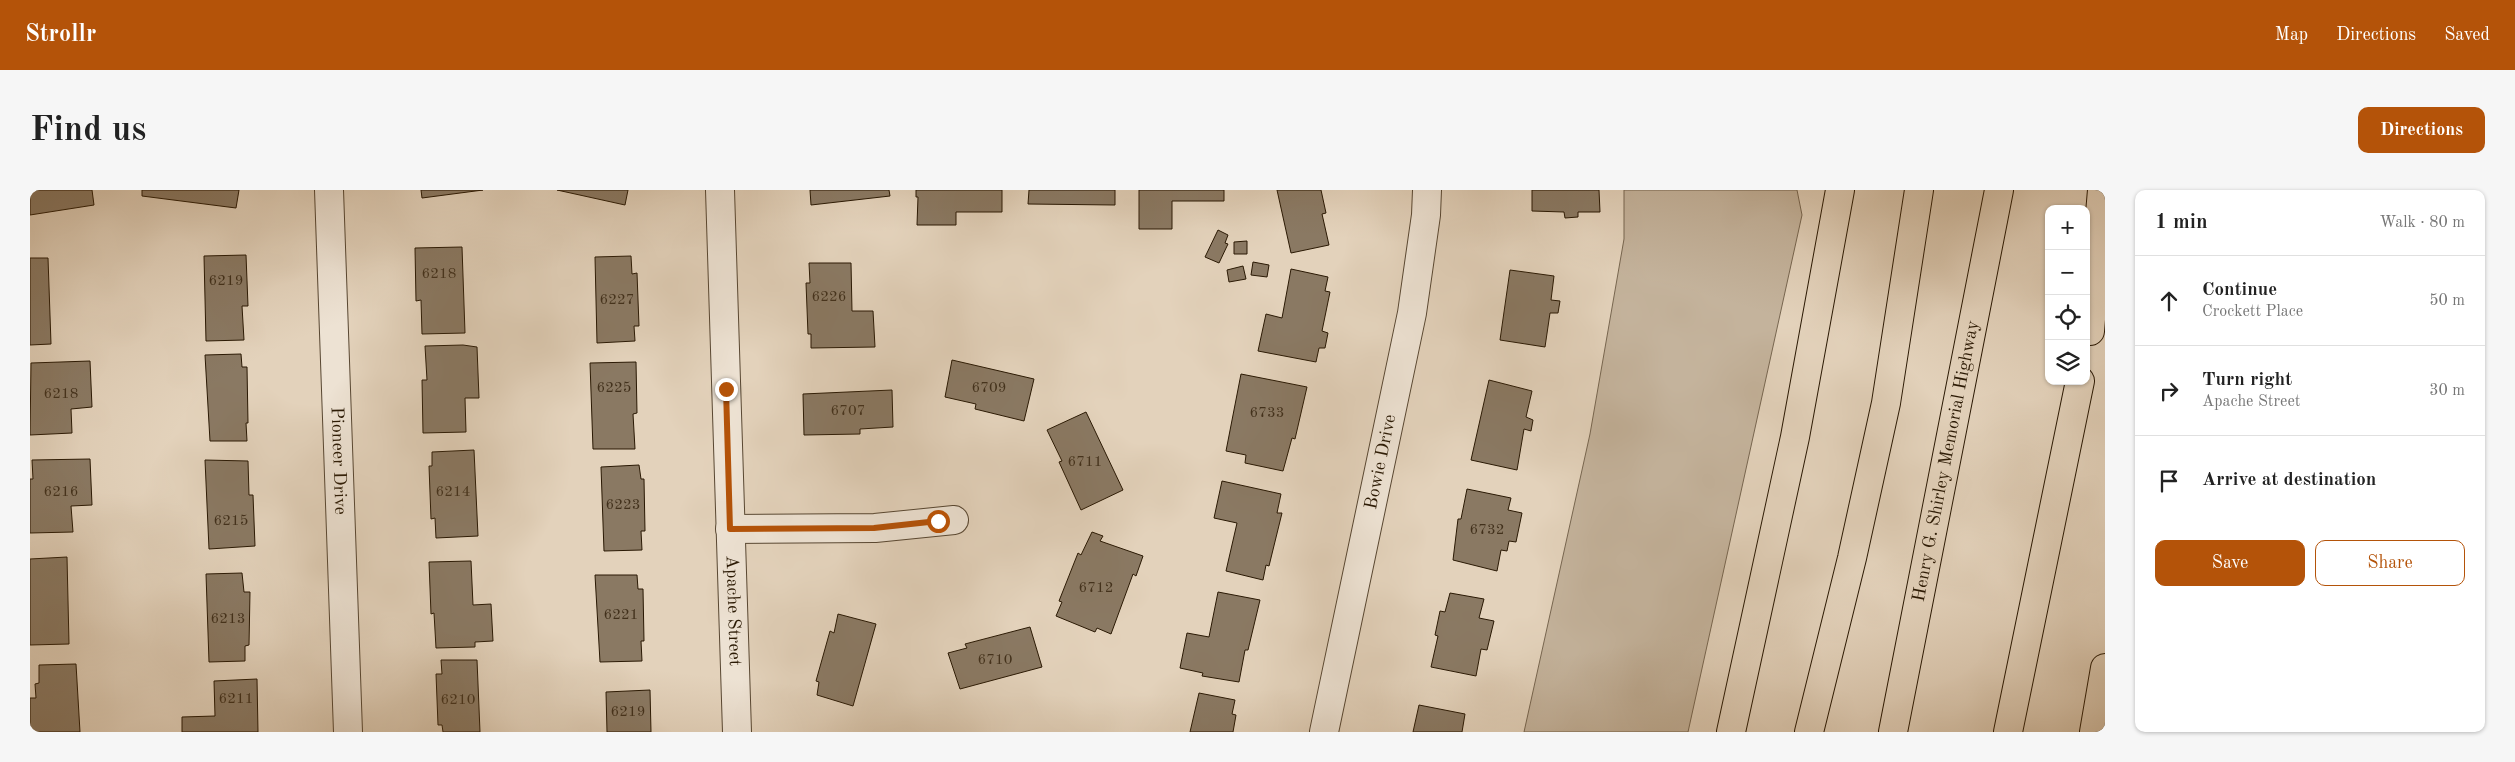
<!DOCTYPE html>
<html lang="en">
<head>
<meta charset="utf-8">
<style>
	body { margin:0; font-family:"Old Standard TT",serif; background:#f6f6f6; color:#222 }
	.controls { position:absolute; right:15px; top:15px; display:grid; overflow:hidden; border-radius:10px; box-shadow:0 1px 4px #0004 }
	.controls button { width:45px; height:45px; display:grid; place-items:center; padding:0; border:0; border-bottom:1px solid #e0e0e0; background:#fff; color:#222; font:25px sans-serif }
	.stop { position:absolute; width:15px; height:15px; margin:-11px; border:4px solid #b45309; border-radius:50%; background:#fff }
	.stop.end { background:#b45309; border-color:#fff; box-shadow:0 1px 5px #0008 }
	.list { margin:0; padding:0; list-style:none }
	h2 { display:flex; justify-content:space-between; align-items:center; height:65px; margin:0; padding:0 20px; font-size:21px }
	h2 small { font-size:16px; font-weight:400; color:#767676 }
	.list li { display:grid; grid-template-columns:32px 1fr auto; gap:15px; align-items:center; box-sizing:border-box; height:90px; padding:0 20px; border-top:1px solid #e0e0e0 }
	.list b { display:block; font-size:19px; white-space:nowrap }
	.list p { margin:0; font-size:16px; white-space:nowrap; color:#767676 }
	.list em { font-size:16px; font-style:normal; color:#767676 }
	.actions { display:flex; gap:10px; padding:15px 20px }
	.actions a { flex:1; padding:11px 0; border:1px solid #b45309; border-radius:10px; text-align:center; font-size:18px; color:#b45309 }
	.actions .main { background:#b45309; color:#fff }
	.icon { flex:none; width:28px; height:28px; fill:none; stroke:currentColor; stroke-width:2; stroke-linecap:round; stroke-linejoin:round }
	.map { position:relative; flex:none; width:2075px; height:542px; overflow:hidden; border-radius:10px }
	header { display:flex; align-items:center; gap:30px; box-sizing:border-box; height:70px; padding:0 25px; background:#b45309; color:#fff }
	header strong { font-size:24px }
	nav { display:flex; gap:28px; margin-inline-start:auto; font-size:18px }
	.intro { display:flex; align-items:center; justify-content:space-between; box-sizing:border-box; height:120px; padding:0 30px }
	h1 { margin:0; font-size:35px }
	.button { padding:12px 22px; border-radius:10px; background:#b45309; color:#fff; font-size:18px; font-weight:700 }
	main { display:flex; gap:30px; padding:0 30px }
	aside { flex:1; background:#fff; border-radius:10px; box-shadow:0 1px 4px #0004 }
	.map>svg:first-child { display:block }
	.green { fill:#c4b39c; stroke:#776650 }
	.building { fill:#8a7963; stroke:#2a1904 }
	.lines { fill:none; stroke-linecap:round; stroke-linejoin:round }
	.minor-casing { stroke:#584732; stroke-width:30 }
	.highway-casing { stroke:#2a1904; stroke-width:30 }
	.minor { stroke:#ede2d3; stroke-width:28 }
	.highway { stroke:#e3d2bb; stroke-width:28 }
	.route { stroke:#b45309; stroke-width:6 }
	.labels { text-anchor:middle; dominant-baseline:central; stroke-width:4; stroke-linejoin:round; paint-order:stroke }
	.number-label { font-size:15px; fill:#42311c }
	.street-label { font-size:18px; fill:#2a1904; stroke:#ede2d3 }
</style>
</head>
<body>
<header>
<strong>Strollr</strong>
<nav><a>Map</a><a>Directions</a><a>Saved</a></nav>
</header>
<div class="intro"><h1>Find us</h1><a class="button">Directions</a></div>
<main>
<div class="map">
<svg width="2075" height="542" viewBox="0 0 2075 542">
	<rect width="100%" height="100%" fill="#e3d2bb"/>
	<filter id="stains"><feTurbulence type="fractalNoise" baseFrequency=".004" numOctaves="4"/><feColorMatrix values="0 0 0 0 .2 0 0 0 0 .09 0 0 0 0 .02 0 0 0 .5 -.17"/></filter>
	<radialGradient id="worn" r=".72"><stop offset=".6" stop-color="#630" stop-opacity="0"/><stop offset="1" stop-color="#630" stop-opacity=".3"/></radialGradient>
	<path class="green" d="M 1594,0 L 1767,0 L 1772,25 L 1658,542 L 1494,542 L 1560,244 L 1594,49 Z"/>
	<g class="building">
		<path d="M 0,0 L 62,0 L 64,15 L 0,25 Z"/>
		<path d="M 112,0 L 209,0 L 206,18 L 112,6 Z"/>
		<path d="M 391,0 L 453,0 L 392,8 Z"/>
		<path d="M 527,0 L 598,0 L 595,15 Z"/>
		<path d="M 780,0 L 859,0 L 860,6 L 781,15 Z"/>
		<path d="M 886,0 L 972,0 L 972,22 L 926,22 L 926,35 L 887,35 L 888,7 L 886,7 Z"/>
		<path d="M 999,0 L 1085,0 L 1085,15 L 998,14 Z"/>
		<path d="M 1109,0 L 1194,0 L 1194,11 L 1142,11 L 1142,39 L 1109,39 Z"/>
		<path d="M 1247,0 L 1291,0 L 1296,23 L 1292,24 L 1299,55 L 1261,63 Z"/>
		<path d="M 1502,0 L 1569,0 L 1570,22 L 1548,22 L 1548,27 L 1535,28 L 1534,22 L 1502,21 Z"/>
		<path d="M 1188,40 L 1198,45 L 1195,53 L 1198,54 L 1189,73 L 1175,67 Z"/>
		<path d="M 1217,51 L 1217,64 L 1204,64 L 1204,52 Z"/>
		<path d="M 432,57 L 435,143 L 392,144 L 391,110 L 386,111 L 385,58 Z"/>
		<path d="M 216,65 L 218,116 L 212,116 L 214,150 L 176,151 L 174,66 Z"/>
		<path d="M 601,66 L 602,84 L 607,83 L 609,136 L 604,136 L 605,151 L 567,153 L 565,67 Z"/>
		<path d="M 0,68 L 18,68 L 21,154 L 0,155 Z"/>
		<path d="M 1223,72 L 1239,75 L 1237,87 L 1221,85 Z"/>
		<path d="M 779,73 L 821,73 L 822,121 L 843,121 L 845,157 L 781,158 L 781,144 L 778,144 L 776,93 L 780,93 Z"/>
		<path d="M 1213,76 L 1216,89 L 1199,92 L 1197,80 Z"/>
		<path d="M 1261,79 L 1298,87 L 1295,101 L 1300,102 L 1292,141 L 1298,143 L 1295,158 L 1289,158 L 1286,172 L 1228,161 L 1236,124 L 1252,128 Z"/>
		<path d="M 1480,80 L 1524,86 L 1521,110 L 1530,111 L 1528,123 L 1520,123 L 1515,157 L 1470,150 Z"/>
		<path d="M 433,155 L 447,157 L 449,208 L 435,208 L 436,242 L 393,243 L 392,190 L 397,190 L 395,156 Z"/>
		<path d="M 211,164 L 212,177 L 217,177 L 218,233 L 216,233 L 217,251 L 180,251 L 175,165 Z"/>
		<path d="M 922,170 L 1004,189 L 994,231 L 945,219 L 946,214 L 915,207 Z"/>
		<path d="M 60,171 L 62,217 L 41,219 L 42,243 L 0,245 L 1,173 Z"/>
		<path d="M 606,172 L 607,223 L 603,224 L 605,259 L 563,259 L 560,173 Z"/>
		<path d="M 1211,184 L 1277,197 L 1265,249 L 1262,248 L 1253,281 L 1215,273 L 1216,265 L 1196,261 Z"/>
		<path d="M 1459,190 L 1502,201 L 1496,227 L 1503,230 L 1501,241 L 1494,239 L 1487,280 L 1441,270 Z"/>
		<path d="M 862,200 L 863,237 L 830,239 L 830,244 L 774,245 L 773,204 Z"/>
		<path d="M 1056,222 L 1093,300 L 1051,320 L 1029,272 L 1032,271 L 1017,240 Z"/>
		<path d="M 444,260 L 448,346 L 406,348 L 405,328 L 401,329 L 399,276 L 402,276 L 402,262 Z"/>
		<path d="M 60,269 L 62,315 L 41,316 L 43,342 L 0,343 L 0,289 L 3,289 L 2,270 Z"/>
		<path d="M 175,270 L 218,271 L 219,305 L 223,305 L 225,356 L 179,359 Z"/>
		<path d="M 609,275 L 611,289 L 614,289 L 615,341 L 611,341 L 612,360 L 574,361 L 571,277 Z"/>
		<path d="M 1192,291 L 1251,304 L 1247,323 L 1252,323 L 1239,376 L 1236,375 L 1233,390 L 1196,381 L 1207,333 L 1184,328 Z"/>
		<path d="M 1437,299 L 1481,308 L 1478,320 L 1492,323 L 1486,352 L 1479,351 L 1477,361 L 1471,360 L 1467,381 L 1423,370 L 1428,329 L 1431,329 Z"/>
		<path d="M 1062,342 L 1073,346 L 1070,351 L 1113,366 L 1106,386 L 1103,384 L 1081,444 L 1067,438 L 1065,442 L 1026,426 L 1032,412 L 1029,411 L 1048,363 L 1051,365 Z"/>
		<path d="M 37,367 L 39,454 L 0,455 L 0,369 Z"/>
		<path d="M 441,371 L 443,415 L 461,414 L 463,451 L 445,452 L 445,457 L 406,458 L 404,423 L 401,424 L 399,372 Z"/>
		<path d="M 212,383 L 214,402 L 220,402 L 219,455 L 215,456 L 215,471 L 179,472 L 176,384 Z"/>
		<path d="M 565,385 L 607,385 L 608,399 L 613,399 L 614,451 L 611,451 L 612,471 L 570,472 Z"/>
		<path d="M 1188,402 L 1230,410 L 1218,460 L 1215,460 L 1209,492 L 1172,486 L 1173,483 L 1150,478 L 1157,443 L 1179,447 Z"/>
		<path d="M 1420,403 L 1454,409 L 1449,428 L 1464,431 L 1457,460 L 1451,459 L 1446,486 L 1401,477 L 1408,446 L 1405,445 L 1410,421 L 1415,422 Z"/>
		<path d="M 808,424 L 846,434 L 823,516 L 787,505 L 789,492 L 786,491 L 800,441 L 804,443 Z"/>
		<path d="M 1000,437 L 1012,477 L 930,499 L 918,463 L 937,458 L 935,454 Z"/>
		<path d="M 411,470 L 447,470 L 450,542 L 413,542 L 412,535 L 408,535 L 406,484 L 412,484 Z"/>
		<path d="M 46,474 L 50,542 L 0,542 L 0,508 L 6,508 L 5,494 L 9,493 L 9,475 Z"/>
		<path d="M 227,489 L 228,542 L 152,542 L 152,527 L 185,526 L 184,491 Z"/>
		<path d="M 620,500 L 621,542 L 577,542 L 576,502 Z"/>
		<path d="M 1169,503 L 1205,510 L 1202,524 L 1206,525 L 1203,542 L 1160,542 Z"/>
		<path d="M 1389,515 L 1435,524 L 1432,542 L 1383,542 Z"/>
	</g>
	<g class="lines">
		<defs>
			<g id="minor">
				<path id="s1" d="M 299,0 L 318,542"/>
				<path id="s2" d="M 690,0 L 707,542"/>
				<path d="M 700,339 L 845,338 L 924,330"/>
				<path id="s3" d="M 1294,542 L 1382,123 L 1396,25 L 1397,0"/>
			</g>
			<g id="highway">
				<path d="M 2060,141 L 2072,0"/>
				<path d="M 1701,542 L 1765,247 L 1810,0"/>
				<path d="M 1779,542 L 1822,368 L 1856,213 L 1889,0"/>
				<path id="s4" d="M 1863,542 L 1969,0"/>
				<path d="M 1978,542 L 2050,191"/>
				<path d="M 2064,542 L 2075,478"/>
			</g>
		</defs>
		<use href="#minor" class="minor-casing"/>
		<use href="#highway" class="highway-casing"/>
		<use href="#minor" class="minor"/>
		<use href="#highway" class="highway"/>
	</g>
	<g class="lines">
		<path class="route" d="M 696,199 L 700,339 L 844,338 L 908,331"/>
	</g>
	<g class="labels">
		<g class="number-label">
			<text x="409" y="84">6218</text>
			<text x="196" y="91">6219</text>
			<text x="799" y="107">6226</text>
			<text x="587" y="110">6227</text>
			<text x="584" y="198">6225</text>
			<text x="959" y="198">6709</text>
			<text x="31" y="204">6218</text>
			<text x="818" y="221">6707</text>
			<text x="1237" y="223">6733</text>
			<text x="1055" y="272">6711</text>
			<text x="31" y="302">6216</text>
			<text x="423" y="302">6214</text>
			<text x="593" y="315">6223</text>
			<text x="201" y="331">6215</text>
			<text x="1457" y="340">6732</text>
			<text x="1066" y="398">6712</text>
			<text x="591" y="425">6221</text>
			<text x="198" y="429">6213</text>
			<text x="965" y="470">6710</text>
			<text x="206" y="509">6211</text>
			<text x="428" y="510">6210</text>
			<text x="598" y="522">6219</text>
		</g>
		<g class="street-label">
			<text stroke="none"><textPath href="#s1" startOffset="271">Pioneer Drive</textPath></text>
			<text stroke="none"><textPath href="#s4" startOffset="276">Henry G. Shirley Memorial Highway</textPath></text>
			<text stroke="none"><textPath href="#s3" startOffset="276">Bowie Drive</textPath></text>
			<text stroke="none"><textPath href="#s2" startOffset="421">Apache Street</textPath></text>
		</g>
	</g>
	<rect width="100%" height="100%" filter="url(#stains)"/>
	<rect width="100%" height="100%" fill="url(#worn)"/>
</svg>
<div class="controls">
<button>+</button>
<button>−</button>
<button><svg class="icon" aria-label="locate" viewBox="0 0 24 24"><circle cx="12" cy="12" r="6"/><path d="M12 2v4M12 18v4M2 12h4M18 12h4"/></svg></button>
<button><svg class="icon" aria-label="layers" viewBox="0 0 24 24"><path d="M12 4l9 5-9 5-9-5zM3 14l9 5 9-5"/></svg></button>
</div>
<div class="stop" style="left:908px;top:331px"></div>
<div class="stop end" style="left:696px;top:199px"></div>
</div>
<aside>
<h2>1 min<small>Walk · 80 m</small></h2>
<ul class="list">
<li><svg class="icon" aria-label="ahead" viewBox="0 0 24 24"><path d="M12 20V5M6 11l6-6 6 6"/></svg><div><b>Continue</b><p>Crockett Place</p></div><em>50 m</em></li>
<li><svg class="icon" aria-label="right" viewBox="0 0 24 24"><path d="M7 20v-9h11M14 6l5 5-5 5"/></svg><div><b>Turn right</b><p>Apache Street</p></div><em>30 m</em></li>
<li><svg class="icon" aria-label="arrive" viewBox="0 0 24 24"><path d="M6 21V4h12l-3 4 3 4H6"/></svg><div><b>Arrive at destination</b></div></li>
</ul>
<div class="actions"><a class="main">Save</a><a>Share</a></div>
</aside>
</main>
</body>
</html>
